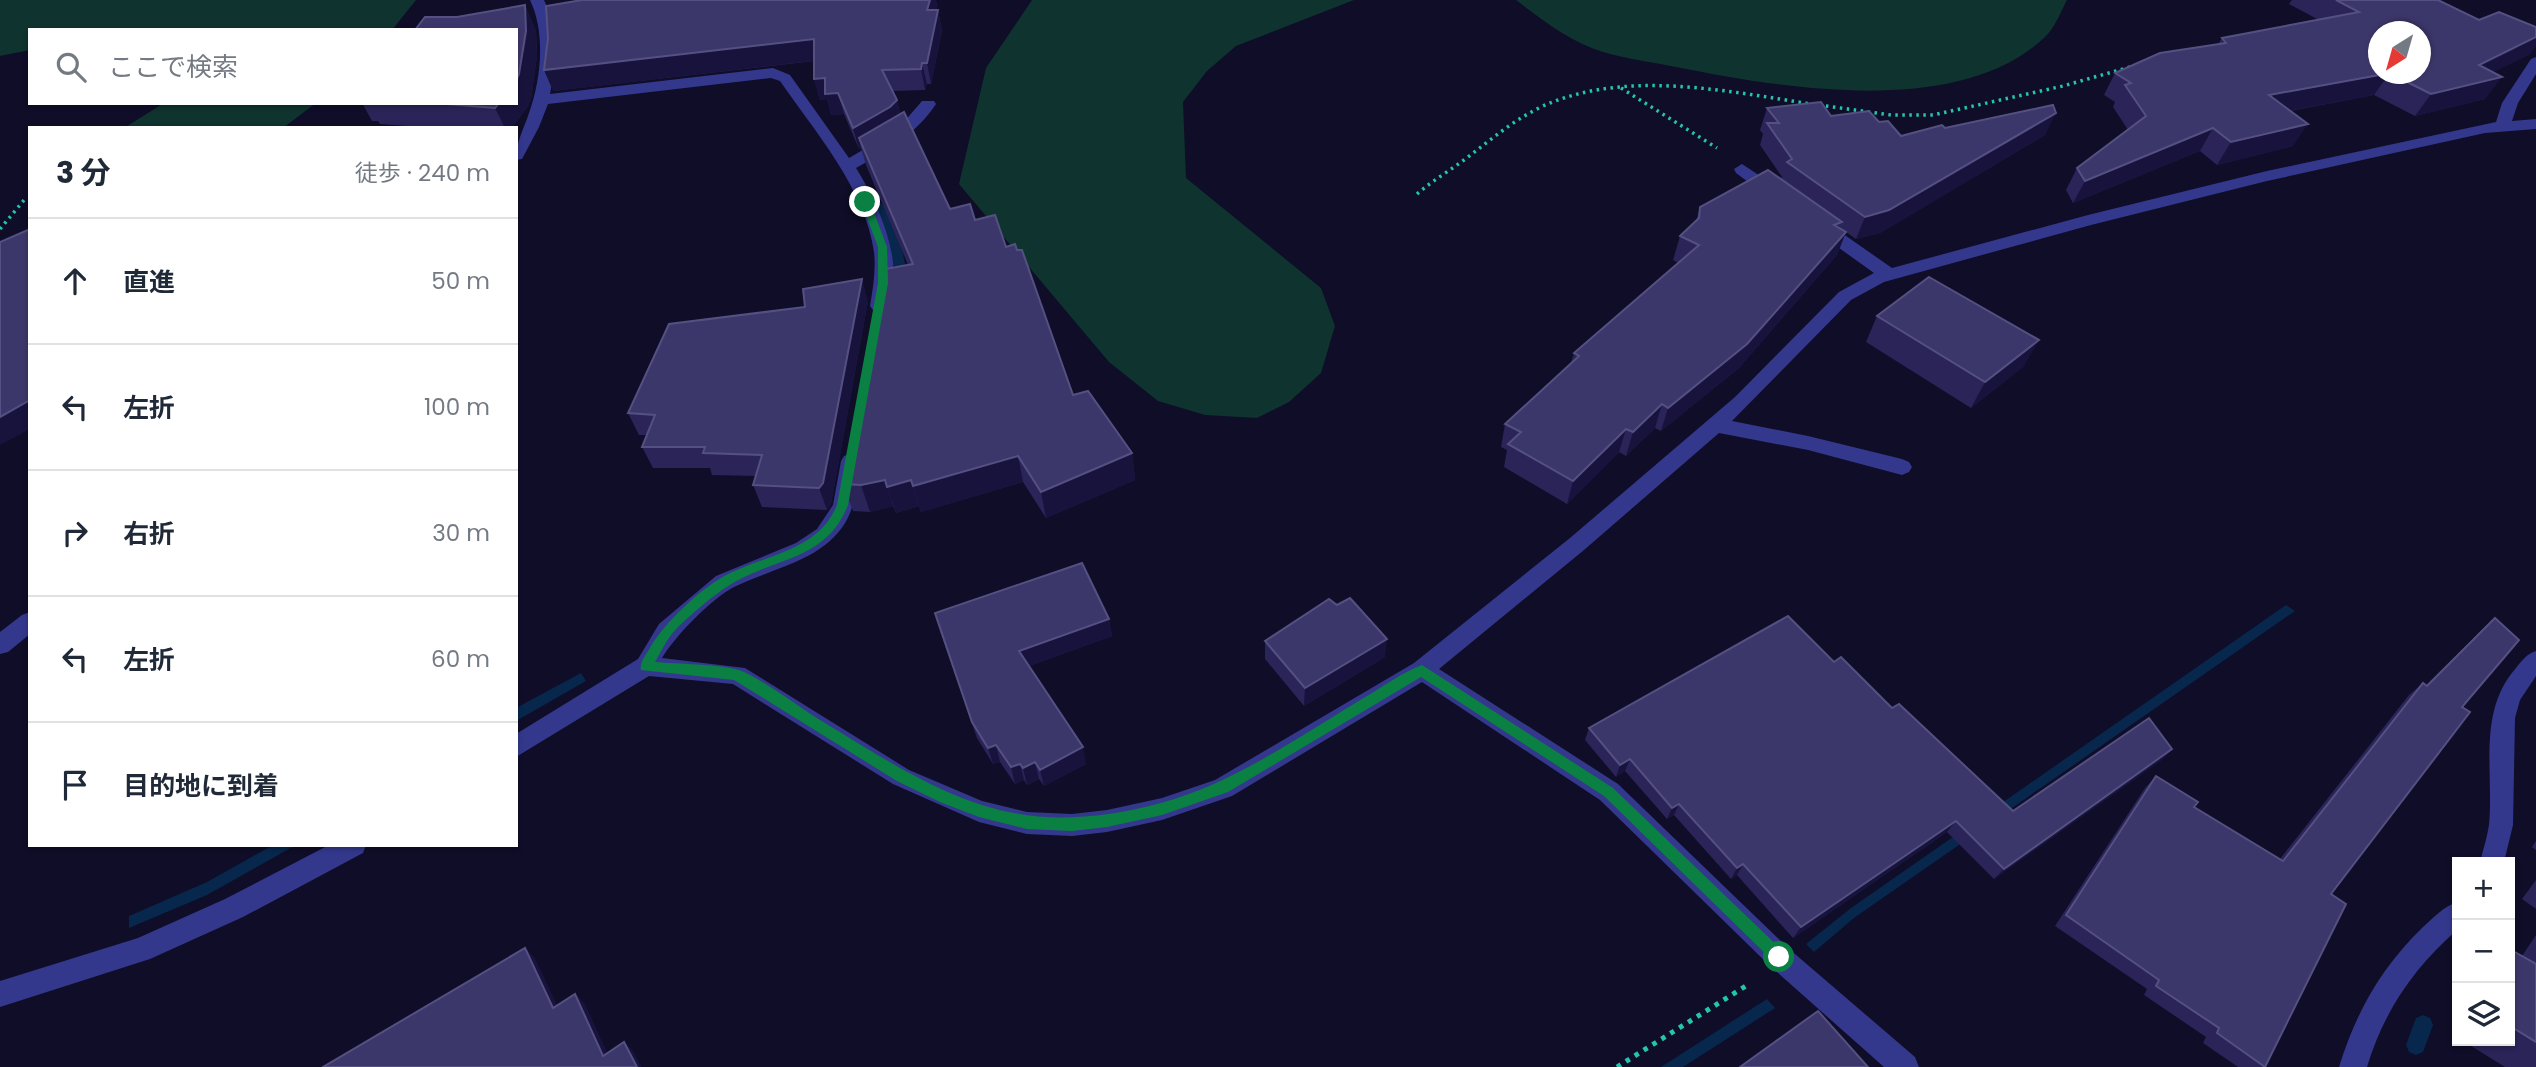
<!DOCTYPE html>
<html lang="ja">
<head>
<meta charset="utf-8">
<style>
	body { margin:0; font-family:Poppins,"Noto Sans JP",sans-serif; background:#f6f6f7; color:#1f2937 }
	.controls { position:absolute; right:21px; bottom:21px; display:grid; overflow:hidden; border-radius:0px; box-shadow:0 2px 5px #0004 }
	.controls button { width:63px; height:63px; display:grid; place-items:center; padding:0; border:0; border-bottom:2px solid #e0e1e3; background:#fff; color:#1f2937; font:35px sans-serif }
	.compass { position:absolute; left:2368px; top:21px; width:63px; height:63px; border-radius:50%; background:#fff; box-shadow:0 2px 5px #0004; rotate:217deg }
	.stop { position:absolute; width:21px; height:21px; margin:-16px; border:5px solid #0b8043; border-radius:50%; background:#fff }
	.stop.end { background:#0b8043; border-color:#fff; box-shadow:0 2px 7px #0008 }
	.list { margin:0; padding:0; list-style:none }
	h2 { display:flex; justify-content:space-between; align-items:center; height:91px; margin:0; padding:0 28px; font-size:30px }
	h2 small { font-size:23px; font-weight:400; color:#747a83 }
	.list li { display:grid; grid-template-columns:46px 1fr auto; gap:21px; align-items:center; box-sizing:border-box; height:126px; padding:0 28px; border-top:2px solid #e0e1e3 }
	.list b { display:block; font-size:26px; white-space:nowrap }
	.list em { font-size:23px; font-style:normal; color:#747a83 }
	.icon { flex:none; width:38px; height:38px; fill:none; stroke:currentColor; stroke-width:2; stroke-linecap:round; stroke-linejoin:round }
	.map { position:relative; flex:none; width:2536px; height:1067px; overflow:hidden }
	.search { position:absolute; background:#fff; box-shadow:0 2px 5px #0004; left:28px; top:28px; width:490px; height:77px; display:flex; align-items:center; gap:18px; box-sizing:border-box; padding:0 24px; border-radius:0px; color:#747a83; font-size:26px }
	.panel { position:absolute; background:#fff; box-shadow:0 2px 5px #0004; left:28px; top:126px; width:490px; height:721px; border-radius:0px }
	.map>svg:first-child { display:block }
	.green { fill:#0f332e }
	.water { fill:#07274d }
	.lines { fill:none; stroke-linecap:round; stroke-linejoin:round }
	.stream { fill:#07274d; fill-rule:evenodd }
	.path-far1 { stroke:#23c5ad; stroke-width:3.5; stroke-dasharray:2.5 4.5; stroke-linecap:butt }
	.path { stroke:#23c5ad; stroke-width:5; stroke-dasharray:4.5 6; stroke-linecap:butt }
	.minor { fill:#33388c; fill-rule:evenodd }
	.wall { fill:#2a2458; fill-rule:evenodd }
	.shaded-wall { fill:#17133d }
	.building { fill:#3c376a; stroke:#545081; stroke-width:2 }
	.route { fill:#0b8043 }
</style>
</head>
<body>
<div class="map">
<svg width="2536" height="1067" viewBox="0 0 2536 1067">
	<rect width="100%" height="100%" fill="#0f0d28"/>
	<g class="green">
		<path d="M 0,0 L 416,0 L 392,30 L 30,30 L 30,50 L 0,56 Z"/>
		<path d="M 1032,0 L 1354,0 L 1236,46 L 1207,71 L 1183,102 L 1186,178 L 1321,288 L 1335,326 L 1321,373 L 1289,402 L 1257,418 L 1205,415 L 1158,401 L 1109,362 L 959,184 L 986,68 Z"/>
		<path d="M 1516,0 L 2067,0 C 2061,11 2055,28 2045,37 C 1959,119 1781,88 1676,67 C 1652,62 1626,59 1603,52 C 1571,42 1542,20 1516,0 Z"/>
		<path d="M 164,103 L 316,103 L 283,128 L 124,128 Z"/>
	</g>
	<g class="water">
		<path d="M 2286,605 L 2295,611 L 1854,918 L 1814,952 L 1806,944 L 1851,908 Z"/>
		<path d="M 581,673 L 586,681 L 516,721 L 516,708 Z"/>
		<path d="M 273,845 L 296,845 L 207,895 L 129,928 L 129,916 L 207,882 Z"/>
		<path d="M 1767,999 L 1775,1008 L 1683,1067 L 1661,1067 Z"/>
	</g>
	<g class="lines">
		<g class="stream">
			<path d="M 879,202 C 893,208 902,249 905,264 L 903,267 L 898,268 L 891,264 L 888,244 L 873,206 Z"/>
			<path d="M 2423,1015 L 2430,1018 L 2433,1025 L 2423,1052 L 2416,1055 L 2409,1052 L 2406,1045 L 2416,1018 Z"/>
		</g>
		<g class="path-far1">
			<path d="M 1621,88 L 1717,148"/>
			<path d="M 1819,105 L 1891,115 L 1933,115 L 2063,86 L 2130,67"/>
			<path d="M 1417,194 C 1432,181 1449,171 1464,160 C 1491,140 1513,120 1543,106 C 1626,69 1726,91 1811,104"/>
			<path d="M 0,229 L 25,199"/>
		</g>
		<path class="path" d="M 1617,1067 L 1749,984"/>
		<g class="minor">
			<path d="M 530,0 L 544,0 C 558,28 556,65 550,94 L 773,68 L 790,75 L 849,158 L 897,130 L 922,101 L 934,101 L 936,104 C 915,135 888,150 856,168 C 878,203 909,269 885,310 L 873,310 L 870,306 C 873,288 876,270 874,252 C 865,188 815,132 780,81 L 771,78 L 548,104 L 539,127 L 522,159 L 516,160 C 516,141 523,131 529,113 C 541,80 546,33 530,0 Z"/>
			<path d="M 2536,57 L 2536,74 L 2518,103 L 2512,121 L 2536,119 L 2536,129 L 2485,133 L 2267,181 L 2091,225 L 1884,282 L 1851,300 L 1732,421 L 1808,436 L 1902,459 L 1909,462 L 1912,467 L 1909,472 L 1902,475 L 1808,450 L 1719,433 L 1584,550 L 1439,669 L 1618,784 L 1788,948 L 1915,1057 L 1919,1067 L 1884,1067 L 1770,966 L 1600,800 L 1422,682 L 1232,796 L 1162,820 L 1107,832 L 1072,836 L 1027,834 L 979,822 L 893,784 L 733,684 L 649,676 L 516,757 L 516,734 L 638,659 L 659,624 L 716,576 L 796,543 L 817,529 L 833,505 L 841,461 L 844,456 L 851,454 L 858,456 L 861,461 C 857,482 856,505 845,523 C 822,561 772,568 734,587 C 711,599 676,635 662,658 L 745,668 L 909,770 L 982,801 L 1027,812 L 1072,814 L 1107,810 L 1162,798 L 1215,780 L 1414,663 L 1570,538 L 1735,397 L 1839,292 L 1874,273 L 1814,230 L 1811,226 L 1814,222 L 1826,222 L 1892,268 L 2088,215 L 2267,171 L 2496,122 L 2502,103 L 2531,59 Z"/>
			<path d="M 1742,164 L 1783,191 L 1785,195 L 1783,199 L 1771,199 L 1736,173 L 1734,169 Z"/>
			<path d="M 30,612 L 30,634 L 8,652 L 0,654 L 0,632 L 22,615 Z"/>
			<path d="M 2536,651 L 2536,676 L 2520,700 L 2515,718 L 2513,825 L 2504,862 L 2480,862 C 2483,850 2487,838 2489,825 C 2494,772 2477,712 2516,668 C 2522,660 2527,654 2536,651 Z"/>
			<path d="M 329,845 L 366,845 L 363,853 L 243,917 L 150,959 L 0,1007 L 0,981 L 138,938 L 225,899 Z"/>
			<path d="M 2457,902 L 2457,930 C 2413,969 2384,1011 2367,1067 L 2339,1067 C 2356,1012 2381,968 2422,928 C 2433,918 2443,907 2457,902 Z"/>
		</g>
	</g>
	<g class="wall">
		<path d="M 582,0 L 936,0 L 937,6 L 936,10 L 938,10 L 942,31 L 931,84 L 927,84 L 925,90 L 892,91 L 897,100 L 900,114 L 950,209 L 975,220 L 1006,247 L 1073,395 L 1132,453 L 1135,480 L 1046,518 L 1023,482 L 921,512 L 919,506 L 896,513 L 893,506 L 870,512 L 853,511 L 843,484 L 908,265 L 866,165 L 861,148 L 859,149 L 844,114 L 831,115 L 827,99 L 820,100 L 814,79 L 814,61 L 553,91 Z"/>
		<path d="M 2292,0 L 2438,0 L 2530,54 L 2493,72 L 2485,99 L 2415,116 L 2374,95 L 2290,111 L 2293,146 L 2217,165 L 2200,151 L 2073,203 L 2066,190 L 2077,168 L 2128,130 L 2113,107 L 2115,102 L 2104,95 L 2115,73 L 2218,44 L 2222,38 L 2319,20 L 2289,4 ZM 2378,32 L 2420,74 L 2378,74 Z"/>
		<path d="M 525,5 L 536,31 L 537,56 L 531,99 L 528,106 L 512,128 L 433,128 L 380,124 L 378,121 L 372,121 L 362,103 L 516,103 L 457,17 Z"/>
		<path d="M 1767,108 L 1879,122 L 1901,136 L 1945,128 L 2045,135 L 1880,233 L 1856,239 L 1846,232 L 1837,255 L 1739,368 L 1661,431 L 1655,428 L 1626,456 L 1619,452 L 1567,504 L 1504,467 L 1507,450 L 1501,447 L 1505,424 L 1571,363 L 1574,353 L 1679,263 L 1673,260 L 1680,236 L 1696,221 L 1700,207 L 1781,179 L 1782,177 L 1760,145 L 1763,134 L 1760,130 Z"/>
		<path d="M 868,301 L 831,504 L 827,510 L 762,507 L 753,485 L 756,476 L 712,475 L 710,468 L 653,468 L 642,447 L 647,435 L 639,435 L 628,413 Z"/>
		<path d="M 1877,316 L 2024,366 L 1971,408 L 1866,342 Z"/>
		<path d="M 2495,618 L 2462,707 L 2331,894 L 2265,1067 L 2238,1067 L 2203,1043 L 2206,1037 L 2144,995 L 2147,989 L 2055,926 L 2145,788 L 2156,776 L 2194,807 L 2280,859 L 2409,695 L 2423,683 L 2426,685 L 2481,631 Z"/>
		<path d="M 1109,619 L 1112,636 L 1029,666 L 1086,764 L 1044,786 L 1039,779 L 1027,785 L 1024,780 L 1015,784 L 1000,762 L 993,764 L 977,738 L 940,631 Z"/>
		<path d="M 1265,641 L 1385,657 L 1304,706 L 1265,659 Z"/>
		<path d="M 1834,662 L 1892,708 L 2013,811 L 2172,749 L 2160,761 L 1994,879 L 1947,832 L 1793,938 L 1737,875 L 1731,879 L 1674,815 L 1667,819 L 1625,771 L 1616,777 L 1585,740 L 1589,728 Z"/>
		<path d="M 2536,841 L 2536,850 L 2532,847 Z"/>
		<path d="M 2536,880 L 2536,909 L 2522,899 Z"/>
		<path d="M 2536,935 L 2536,1067 L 2505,1067 L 2463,1041 L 2510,1041 L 2510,953 L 2513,951 L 2522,956 Z"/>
	</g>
	<g class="shaded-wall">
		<path d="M 930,0 L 936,0 L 937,6 L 932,31 L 927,10 Z"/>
		<path d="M 525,5 L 536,31 L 537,56 L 531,99 L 528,106 L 512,128 L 505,128 L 495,108 L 499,103 L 516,103 L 516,81 Z"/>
		<path d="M 938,10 L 942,31 L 931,84 L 927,63 Z"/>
		<path d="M 2536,37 L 2536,46 L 2530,54 L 2467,85 L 2502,77 L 2485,99 L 2415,116 L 2431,94 L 2479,65 Z"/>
		<path d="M 814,39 L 820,60 L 553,91 L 544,70 Z"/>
		<path d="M 922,63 L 927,84 L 925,90 L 921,69 Z"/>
		<path d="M 2385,74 L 2389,74 L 2374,95 L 2255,117 L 2269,95 Z"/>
		<path d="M 825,78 L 838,93 L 844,114 L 831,115 L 827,99 L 820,100 L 814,79 Z"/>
		<path d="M 897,100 L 901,121 L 859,138 L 861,148 L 859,149 L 853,128 Z"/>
		<path d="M 2056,113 L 2045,135 L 1880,233 L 1856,239 L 1865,217 Z"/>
		<path d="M 2308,124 L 2293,146 L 2217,165 L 2231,142 Z"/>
		<path d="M 2213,128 L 2200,151 L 2073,203 L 2085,181 Z"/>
		<path d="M 1846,232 L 1837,255 L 1739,368 L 1661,431 L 1668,408 Z"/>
		<path d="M 862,279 L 868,301 L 831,504 L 827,510 L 819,488 Z"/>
		<path d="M 2039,340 L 2024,366 L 1971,408 L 1985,382 Z"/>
		<path d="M 30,400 L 30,429 L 0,445 L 0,417 Z"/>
		<path d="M 1662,404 L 1655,428 L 1626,456 L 1633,432 Z"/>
		<path d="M 1626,429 L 1619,452 L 1567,504 L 1573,481 Z"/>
		<path d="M 1132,453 L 1135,480 L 1046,518 L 1041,492 Z"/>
		<path d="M 1018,456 L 1023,482 L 921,512 L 913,486 Z"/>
		<path d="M 885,480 L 893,506 L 870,512 L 861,485 Z"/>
		<path d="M 911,480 L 919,506 L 896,513 L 887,487 Z"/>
		<path d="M 1109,619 L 1112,636 L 1023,668 L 1019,651 Z"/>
		<path d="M 1387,639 L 1385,657 L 1304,706 L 1305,688 Z"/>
		<path d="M 996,745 L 1000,762 L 993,764 L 988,748 Z"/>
		<path d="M 1083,747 L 1086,764 L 1044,786 L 1040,770 Z"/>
		<path d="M 2172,749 L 2160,761 L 1994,879 L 2004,869 Z"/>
		<path d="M 1630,759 L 1625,771 L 1616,777 L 1620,765 Z"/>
		<path d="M 1035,762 L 1039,779 L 1027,785 L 1023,768 Z"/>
		<path d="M 1020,764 L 1024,780 L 1015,784 L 1011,767 Z"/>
		<path d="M 1679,804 L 1674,815 L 1667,819 L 1672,808 Z"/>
		<path d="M 1956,821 L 1947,832 L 1793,938 L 1801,927 Z"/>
		<path d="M 1743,864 L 1737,875 L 1731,879 L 1737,868 Z"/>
		<path d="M 525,948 L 535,958 L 563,1018 L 553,1008 Z"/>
		<path d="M 575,994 L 585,1004 L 613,1065 L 603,1056 Z"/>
		<path d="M 624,1042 L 633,1051 L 642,1067 L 637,1067 Z"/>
	</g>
	<g class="building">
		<path d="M 582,0 L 930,0 L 927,10 L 938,10 L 927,63 L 922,63 L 921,69 L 882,70 L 897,100 L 890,107 L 853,128 L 838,93 L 825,94 L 825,78 L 814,79 L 814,39 L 544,70 L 548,38 L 546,6 Z"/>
		<path d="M 2336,0 L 2438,0 L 2479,20 L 2499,12 L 2536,27 L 2536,37 L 2479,65 L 2502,77 L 2431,94 L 2391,74 L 2420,74 L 2420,32 L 2378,32 L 2378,74 L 2385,74 L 2269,95 L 2308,124 L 2231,142 L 2213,128 L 2085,181 L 2077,168 L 2146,116 L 2125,85 L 2131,83 L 2115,73 L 2160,53 L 2226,43 L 2222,38 L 2359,12 Z"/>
		<path d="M 525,5 L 526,31 L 519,74 L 516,81 L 516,30 L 415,30 L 425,17 L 457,17 Z"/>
		<path d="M 1821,102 L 1831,116 L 1869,111 L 1879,122 L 1888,121 L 1901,136 L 1942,125 L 1945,128 L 2053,105 L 2056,113 L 1889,210 L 1865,217 L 1787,162 L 1792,159 L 1767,123 L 1779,123 L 1767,108 Z"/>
		<path d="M 434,103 L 499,103 L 495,108 Z"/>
		<path d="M 904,112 L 950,209 L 970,204 L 975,220 L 995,215 L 1006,247 L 1015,244 L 1017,250 L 1022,250 L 1073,395 L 1088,391 L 1132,453 L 1041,492 L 1018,456 L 913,486 L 911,480 L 887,487 L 885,480 L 861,485 L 843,484 L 885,269 L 913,264 L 859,138 Z"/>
		<path d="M 1768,170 L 1842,222 L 1834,225 L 1846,232 L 1747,344 L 1668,408 L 1662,404 L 1633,432 L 1626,429 L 1573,481 L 1508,444 L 1521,432 L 1505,424 L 1579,356 L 1574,353 L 1699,245 L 1680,236 L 1699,218 L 1700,207 Z"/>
		<path d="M 30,229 L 30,400 L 0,417 L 0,242 Z"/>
		<path d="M 1929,277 L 2039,340 L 1985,382 L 1877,316 Z"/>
		<path d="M 862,279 L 823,483 L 819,488 L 753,485 L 762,455 L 703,453 L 705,447 L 642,447 L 655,415 L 628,413 L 669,324 L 805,307 L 803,289 Z"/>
		<path d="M 1082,563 L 1109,619 L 1019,651 L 1083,747 L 1040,770 L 1035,762 L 1023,768 L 1020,764 L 1011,767 L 996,745 L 988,748 L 972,722 L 935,613 Z"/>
		<path d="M 1350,598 L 1387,639 L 1305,688 L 1265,641 L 1329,599 L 1337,605 Z"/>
		<path d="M 1788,616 L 1834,662 L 1841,657 L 1892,708 L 1899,704 L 2013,811 L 2149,718 L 2172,749 L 2004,869 L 1956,821 L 1801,927 L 1743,864 L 1737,868 L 1679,804 L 1672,808 L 1630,759 L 1620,765 L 1589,728 Z"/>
		<path d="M 2495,618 L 2519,640 L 2462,707 L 2470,712 L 2331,894 L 2346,904 L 2265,1067 L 2217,1033 L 2219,1028 L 2156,986 L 2159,980 L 2066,915 L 2156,776 L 2198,802 L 2194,807 L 2283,861 L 2423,683 L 2427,686 Z"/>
		<path d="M 525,948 L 553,1008 L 575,994 L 603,1056 L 624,1042 L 637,1067 L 323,1067 Z"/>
		<path d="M 2513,951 L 2536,964 L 2536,1042 L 2510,1026 L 2510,958 Z"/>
		<path d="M 1818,1011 L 1868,1067 L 1740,1067 Z"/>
	</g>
	<path class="route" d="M 865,199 L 870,202 L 887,247 L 888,283 L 848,505 C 826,562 772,557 728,586 C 715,594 681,622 671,635 C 665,643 660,653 655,662 C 677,664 719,664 739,670 C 761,678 799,707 820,720 C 943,795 1012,843 1161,803 C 1234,783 1297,738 1362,699 C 1381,688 1401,673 1422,665 L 1613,788 L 1784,952 L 1784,962 L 1774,962 L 1604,796 L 1421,677 L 1228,792 L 1162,815 L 1107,827 L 1072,831 L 1027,829 L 979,817 L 940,802 L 897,781 L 734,680 L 641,670 C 639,662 647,654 651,646 C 666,622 696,593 721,578 C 760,555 818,553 837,505 L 878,283 L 878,247 L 861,202 Z"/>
</svg>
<div class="controls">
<button>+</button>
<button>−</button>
<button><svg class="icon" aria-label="layers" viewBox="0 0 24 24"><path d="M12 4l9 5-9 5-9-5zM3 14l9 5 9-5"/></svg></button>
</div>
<svg class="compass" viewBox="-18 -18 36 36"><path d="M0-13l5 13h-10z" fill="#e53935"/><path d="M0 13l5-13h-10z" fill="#747a83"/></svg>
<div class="stop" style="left:1779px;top:957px"></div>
<div class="stop end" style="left:865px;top:202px"></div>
<div class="search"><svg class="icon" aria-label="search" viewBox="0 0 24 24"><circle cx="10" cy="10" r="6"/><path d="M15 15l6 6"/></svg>ここで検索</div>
<section class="panel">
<h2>3 分<small>徒歩 · 240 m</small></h2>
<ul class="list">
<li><svg class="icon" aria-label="ahead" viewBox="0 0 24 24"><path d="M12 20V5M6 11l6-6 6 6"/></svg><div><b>直進</b></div><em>50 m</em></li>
<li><svg class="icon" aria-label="left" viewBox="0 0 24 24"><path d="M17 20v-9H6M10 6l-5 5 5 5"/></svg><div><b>左折</b></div><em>100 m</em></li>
<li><svg class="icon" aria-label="right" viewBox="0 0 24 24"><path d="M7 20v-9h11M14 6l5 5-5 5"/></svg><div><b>右折</b></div><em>30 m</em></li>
<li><svg class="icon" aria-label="left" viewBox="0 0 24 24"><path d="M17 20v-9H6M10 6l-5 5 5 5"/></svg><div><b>左折</b></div><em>60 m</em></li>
<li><svg class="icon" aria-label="arrive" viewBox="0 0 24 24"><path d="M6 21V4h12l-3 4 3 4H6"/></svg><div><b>目的地に到着</b></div></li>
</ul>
</section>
</div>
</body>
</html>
